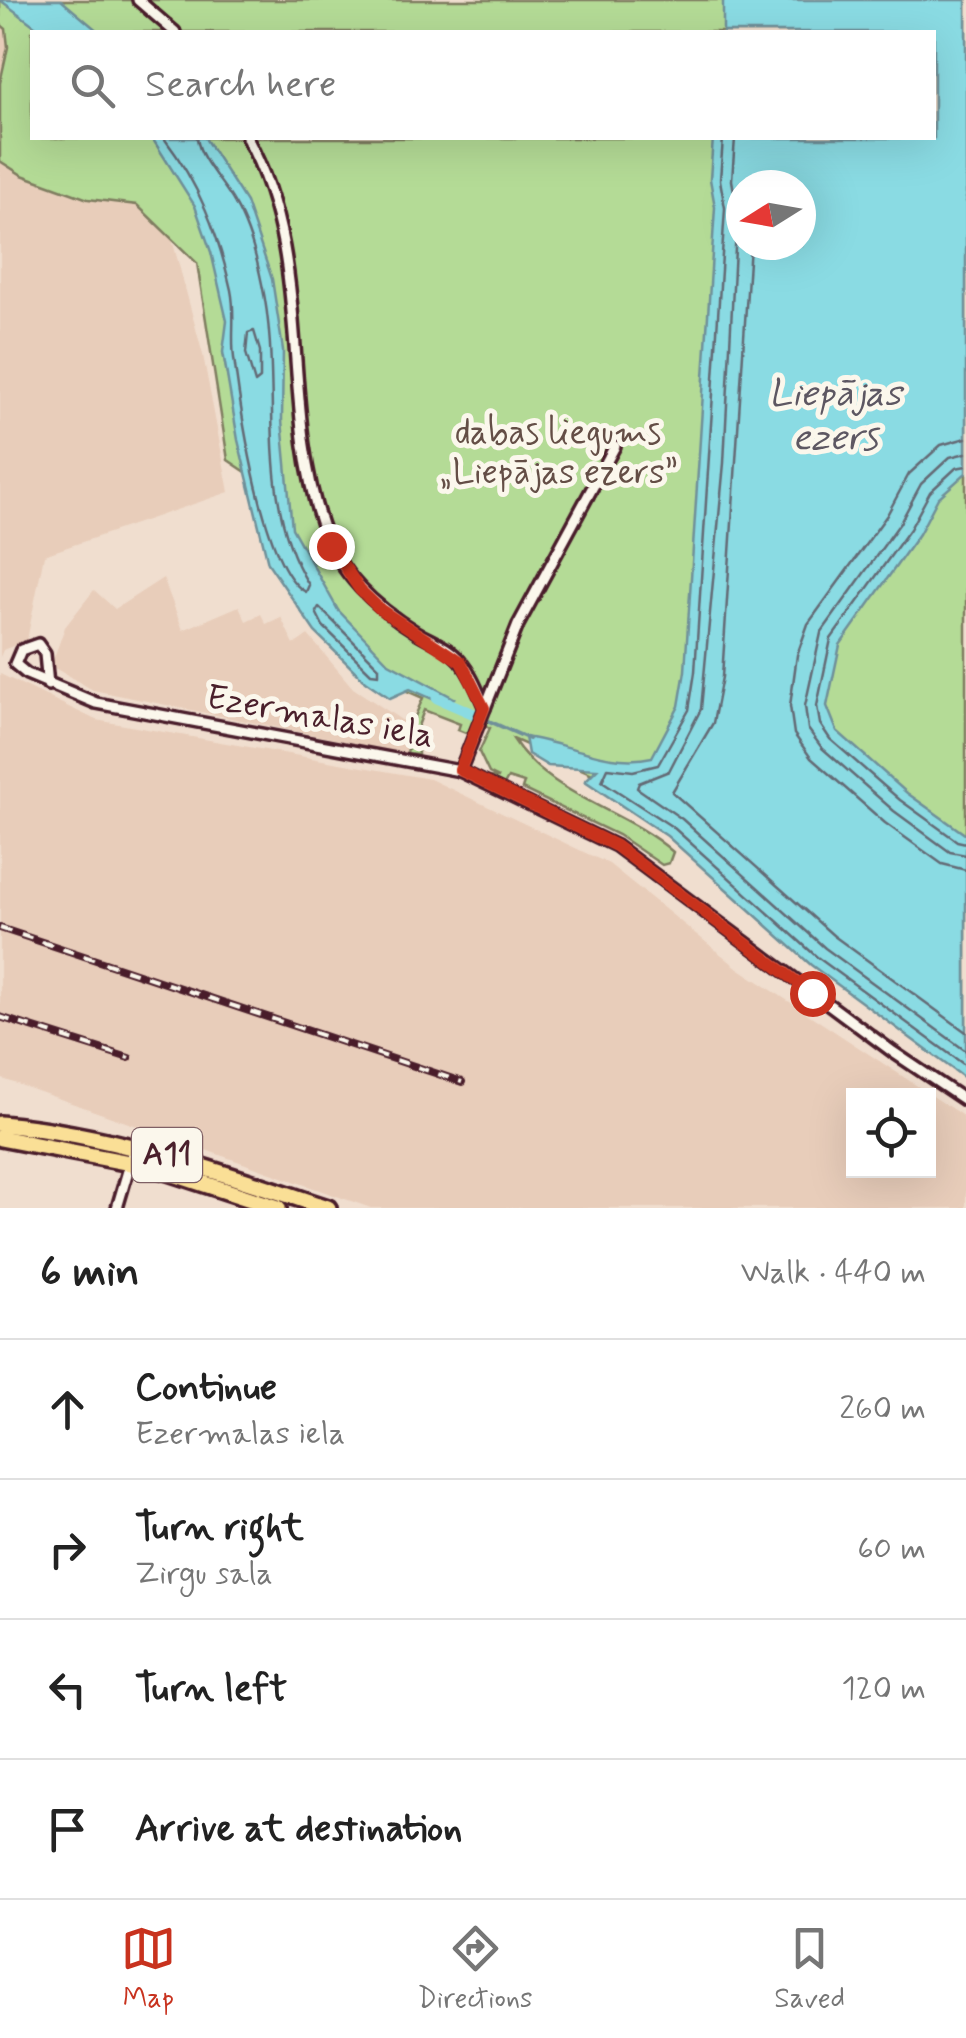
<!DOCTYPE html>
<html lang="en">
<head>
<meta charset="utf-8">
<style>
	body { margin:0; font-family:Mynerve,sans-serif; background:#f2f2f2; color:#222 }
	.controls { position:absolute; right:30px; bottom:30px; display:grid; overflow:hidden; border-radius:0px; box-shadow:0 10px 40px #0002 }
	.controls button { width:90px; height:90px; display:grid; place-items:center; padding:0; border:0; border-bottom:2px solid #e0e0e0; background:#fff; color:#222; font:50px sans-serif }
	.compass { position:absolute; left:726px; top:170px; width:90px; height:90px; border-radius:50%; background:#fff; box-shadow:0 10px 40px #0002; rotate:259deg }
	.stop { position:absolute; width:30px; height:30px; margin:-22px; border:8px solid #c8321e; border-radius:50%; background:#fff }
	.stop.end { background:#c8321e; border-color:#fff; box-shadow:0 2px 10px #0008 }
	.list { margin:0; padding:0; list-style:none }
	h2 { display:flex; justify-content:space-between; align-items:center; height:130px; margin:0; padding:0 40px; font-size:42px }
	h2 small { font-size:32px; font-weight:400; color:#767676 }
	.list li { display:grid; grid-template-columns:65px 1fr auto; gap:30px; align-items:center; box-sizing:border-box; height:140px; padding:0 40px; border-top:2px solid #e0e0e0 }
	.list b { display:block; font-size:38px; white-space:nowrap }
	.list p { margin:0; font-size:32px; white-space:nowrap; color:#767676 }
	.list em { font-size:32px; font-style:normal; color:#767676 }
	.icon { flex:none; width:55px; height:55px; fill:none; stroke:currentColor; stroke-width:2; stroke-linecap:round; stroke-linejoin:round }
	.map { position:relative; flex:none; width:966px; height:1208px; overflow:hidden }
	.search { position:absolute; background:#fff; box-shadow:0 10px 40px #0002; left:30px; right:30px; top:30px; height:110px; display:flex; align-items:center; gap:25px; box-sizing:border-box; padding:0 35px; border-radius:0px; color:#767676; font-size:38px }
	.sheet { height:690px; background:#fff }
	nav { display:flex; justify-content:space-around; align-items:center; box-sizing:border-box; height:140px; border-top:2px solid #e0e0e0; background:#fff; font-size:28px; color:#767676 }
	nav a { display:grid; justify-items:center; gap:5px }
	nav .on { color:#c8321e }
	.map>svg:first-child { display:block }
	.built { fill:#e8cdba; fill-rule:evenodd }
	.green { fill:#b4db96; stroke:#7f7d60; stroke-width:2.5; fill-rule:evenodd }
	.water { fill:#8adbe3; stroke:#709099; stroke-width:2.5; fill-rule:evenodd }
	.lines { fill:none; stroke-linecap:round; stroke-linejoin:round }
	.shore { stroke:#646a75; stroke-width:2.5 }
	.stream { stroke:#709099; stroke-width:4 }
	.canal { stroke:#8adbe3; stroke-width:11 }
	.minor-casing { stroke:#4a1f2b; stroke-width:16 }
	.trunk-casing { stroke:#4a1f2b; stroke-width:22 }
	.minor { stroke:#fbf7ec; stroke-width:9 }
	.trunk { stroke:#fadf96; stroke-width:15 }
	.rail-casing { stroke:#4a1f2b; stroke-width:8 }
	.rail { stroke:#fbf7ec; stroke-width:4; stroke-dasharray:11; stroke-linecap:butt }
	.route { stroke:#c8321e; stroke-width:12 }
	.labels { text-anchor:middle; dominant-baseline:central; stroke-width:10; stroke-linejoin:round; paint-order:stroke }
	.shield { fill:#fbf7ec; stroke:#7f6065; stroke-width:2.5 }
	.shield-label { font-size:32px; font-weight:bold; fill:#4a1f2b }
	.park-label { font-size:35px; fill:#644e46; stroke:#fbf7ec }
	.street-label { font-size:35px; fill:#4a1f2b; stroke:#fbf7ec }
	.water-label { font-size:38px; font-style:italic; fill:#5d5762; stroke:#fbf7ec }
</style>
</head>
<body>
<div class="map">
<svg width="966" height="1208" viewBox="0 0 966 1208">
	<rect width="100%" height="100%" fill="#f0decf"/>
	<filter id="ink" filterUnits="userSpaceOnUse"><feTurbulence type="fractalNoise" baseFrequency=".01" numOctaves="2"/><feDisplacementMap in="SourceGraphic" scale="20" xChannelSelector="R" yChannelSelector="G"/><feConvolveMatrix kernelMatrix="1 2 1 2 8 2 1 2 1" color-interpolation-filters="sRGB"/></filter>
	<g filter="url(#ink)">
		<g class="built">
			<path d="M 0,21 L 5,25 L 32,138 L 156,179 L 203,355 L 229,492 L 44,555 L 27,640 L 3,650 L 0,657 Z"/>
			<path d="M 163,578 L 183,630 L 239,606 L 246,621 L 261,614 L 266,624 L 281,617 L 294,645 L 308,635 L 353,688 L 412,727 L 407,754 L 93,690 L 51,666 L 65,627 L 94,590 L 115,609 Z"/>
			<path d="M 0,674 L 96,720 L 430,779 L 609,864 L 738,968 L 966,1118 L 966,1208 L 371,1208 L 0,1078 ZM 854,1096 L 928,1096 L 928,1170 L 854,1170 Z"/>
		</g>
		<path class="green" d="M 0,0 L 966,0 L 966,1023 L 663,805 L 513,739 C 550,797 623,808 673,852 L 669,863 L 662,865 L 618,835 L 522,789 L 524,783 L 508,778 L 504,785 L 488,777 L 499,778 L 489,773 L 479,752 L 490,728 L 474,721 L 468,734 L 458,730 L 460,724 L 424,710 L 418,726 L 418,755 L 407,754 L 413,721 L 423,698 L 391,684 L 302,583 L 223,352 L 246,472 L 228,460 L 197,263 L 137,205 L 88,199 L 22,175 L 0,161 L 0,83 L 8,47 L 6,29 L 0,24 ZM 32,32 L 934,32 L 934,138 L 32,138 ZM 741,185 L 801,185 L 801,245 L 741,245 Z"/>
		<g class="water">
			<path d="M 0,0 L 61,0 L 99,32 L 43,32 Z"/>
			<path d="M 723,0 L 966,0 L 966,473 L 938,498 L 919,534 L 840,645 L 827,706 L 837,731 L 907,793 L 966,835 L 966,1079 L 811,965 L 667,836 L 585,781 L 597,769 L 548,766 L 528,754 L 525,737 C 568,743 609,767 652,757 L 679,706 L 685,671 L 715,207 L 710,179 L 713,138 L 934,138 L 934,32 L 723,32 ZM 801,185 L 801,245 L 741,245 L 741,185 Z"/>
			<path d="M 152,138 L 205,138 L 246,202 L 272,279 L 283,350 L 282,420 L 292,528 L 338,610 L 389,663 L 454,698 L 446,705 L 410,689 L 390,698 L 365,681 L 315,632 L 268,563 L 238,440 L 223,352 L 227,321 L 211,252 L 195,206 Z"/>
		</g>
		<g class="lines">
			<g class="shore">
				<path d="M 164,138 C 199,184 218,233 231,290 C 236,314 231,334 234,358 C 240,406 263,571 306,592 L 309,585 C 253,496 284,383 262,284 C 257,259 248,226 235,204 C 224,183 200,161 197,138"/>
				<path d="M 723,138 L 720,180 L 725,208 L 695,672 L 689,710 L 658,765 L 633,771 L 608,768 L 602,781 L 674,828 L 817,957 L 966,1066"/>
				<path d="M 735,138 L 732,180 L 737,209 L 724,463 L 701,709 L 669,771 L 639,783 L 637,788 L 682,819 L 825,948 L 966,1051"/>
				<path d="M 750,245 L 722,677 L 713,723 L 672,792 L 834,936 L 966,1032"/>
				<path d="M 254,331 L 260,351 L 260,379 L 255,383 L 246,353 L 248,333 Z"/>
				<path d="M 966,438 L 941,445 L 909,474 L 887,515 L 808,624 L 797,655 L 790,706 L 794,734 L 811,758 L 885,823 L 942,864 L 966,870"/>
				<path d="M 966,453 L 950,457 L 921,484 L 900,523 L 821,633 L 805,706 L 808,729 L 822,748 L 894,811 L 950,852 L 966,855"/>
				<path d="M 966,466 L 956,468 L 930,492 L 910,529 L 831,639 L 817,706 L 820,724 L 830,739 L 900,800 L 957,841 L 966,843"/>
				<path d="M 319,607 L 379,667 L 379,674 L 371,673 L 323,626 L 316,612 Z"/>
			</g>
			<path class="stream" d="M 489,721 L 529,739"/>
			<path class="canal" d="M 437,698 L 474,714"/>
			<defs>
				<g id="minor">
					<path d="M 138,0 L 175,32"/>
					<path d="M 247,138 C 314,260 280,402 322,525 C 339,574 374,606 416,632 C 431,641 449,647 460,661 C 472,675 478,692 485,708"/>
					<path d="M 48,685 L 45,654 L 38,644 L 21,650 L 15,664 L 27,674 L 96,703 L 460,771 L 616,846 L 893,1052 L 966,1101"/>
					<path d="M 460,771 L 518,625 L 615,446"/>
					<path d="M 117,1208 L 135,1147"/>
				</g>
				<g id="trunk">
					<path d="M 0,1124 C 114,1134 220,1172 328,1208"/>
					<path d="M 0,1138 L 156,1168 L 278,1208"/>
				</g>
			</defs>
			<use href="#minor" class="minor-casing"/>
			<use href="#trunk" class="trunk-casing"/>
			<use href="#minor" class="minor"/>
			<use href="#trunk" class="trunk"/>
			<defs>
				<g id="rail">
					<path d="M 0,928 L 462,1082"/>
					<path d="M 0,1017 L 129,1058"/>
				</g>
			</defs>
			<use href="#rail" class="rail-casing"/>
			<use href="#rail" class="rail"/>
		</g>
	</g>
	<g class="lines" filter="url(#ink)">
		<path class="route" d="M 331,546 L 360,590 L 381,610 L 461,662 L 484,708 L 460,770 L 616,846 L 812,993"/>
	</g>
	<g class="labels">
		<rect class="shield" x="132" y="1128" width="70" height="54" rx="8"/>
		<g class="shield-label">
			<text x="167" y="1155">A11</text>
		</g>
		<g class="park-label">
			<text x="558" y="433">dabas liegums<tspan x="558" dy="40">„Liepājas ezers”</tspan></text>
		</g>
		<g class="street-label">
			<text transform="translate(320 717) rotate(10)">Ezermalas iela</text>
		</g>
		<g class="water-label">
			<text x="835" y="394">Liepājas<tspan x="835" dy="44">ezers</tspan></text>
		</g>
	</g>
</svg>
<div class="controls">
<button><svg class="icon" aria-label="locate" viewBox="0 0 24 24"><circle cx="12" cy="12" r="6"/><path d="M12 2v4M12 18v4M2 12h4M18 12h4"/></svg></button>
</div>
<svg class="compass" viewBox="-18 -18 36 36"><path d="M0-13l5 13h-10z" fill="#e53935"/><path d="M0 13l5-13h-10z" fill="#767676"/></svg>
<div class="stop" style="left:812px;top:993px"></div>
<div class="stop end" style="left:331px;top:546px"></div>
<div class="search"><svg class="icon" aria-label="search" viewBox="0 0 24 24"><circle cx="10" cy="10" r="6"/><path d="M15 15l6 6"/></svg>Search here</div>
</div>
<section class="sheet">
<h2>6 min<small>Walk · 440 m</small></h2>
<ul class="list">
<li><svg class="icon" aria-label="ahead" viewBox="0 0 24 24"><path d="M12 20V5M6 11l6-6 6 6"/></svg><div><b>Continue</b><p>Ezermalas iela</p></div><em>260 m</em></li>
<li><svg class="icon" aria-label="right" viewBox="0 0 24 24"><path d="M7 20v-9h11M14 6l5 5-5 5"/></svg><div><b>Turn right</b><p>Zirgu sala</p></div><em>60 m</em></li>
<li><svg class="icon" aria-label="left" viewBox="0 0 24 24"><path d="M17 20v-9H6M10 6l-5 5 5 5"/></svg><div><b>Turn left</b></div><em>120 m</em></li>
<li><svg class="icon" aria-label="arrive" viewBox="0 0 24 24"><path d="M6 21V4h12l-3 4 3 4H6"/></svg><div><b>Arrive at destination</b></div></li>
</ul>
</section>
<nav>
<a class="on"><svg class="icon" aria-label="map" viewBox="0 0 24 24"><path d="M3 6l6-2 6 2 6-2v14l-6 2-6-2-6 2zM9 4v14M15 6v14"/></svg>Map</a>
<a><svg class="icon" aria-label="directions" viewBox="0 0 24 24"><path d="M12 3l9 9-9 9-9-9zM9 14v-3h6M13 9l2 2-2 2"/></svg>Directions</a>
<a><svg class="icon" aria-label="saved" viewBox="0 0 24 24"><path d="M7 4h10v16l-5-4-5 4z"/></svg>Saved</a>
</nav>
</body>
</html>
